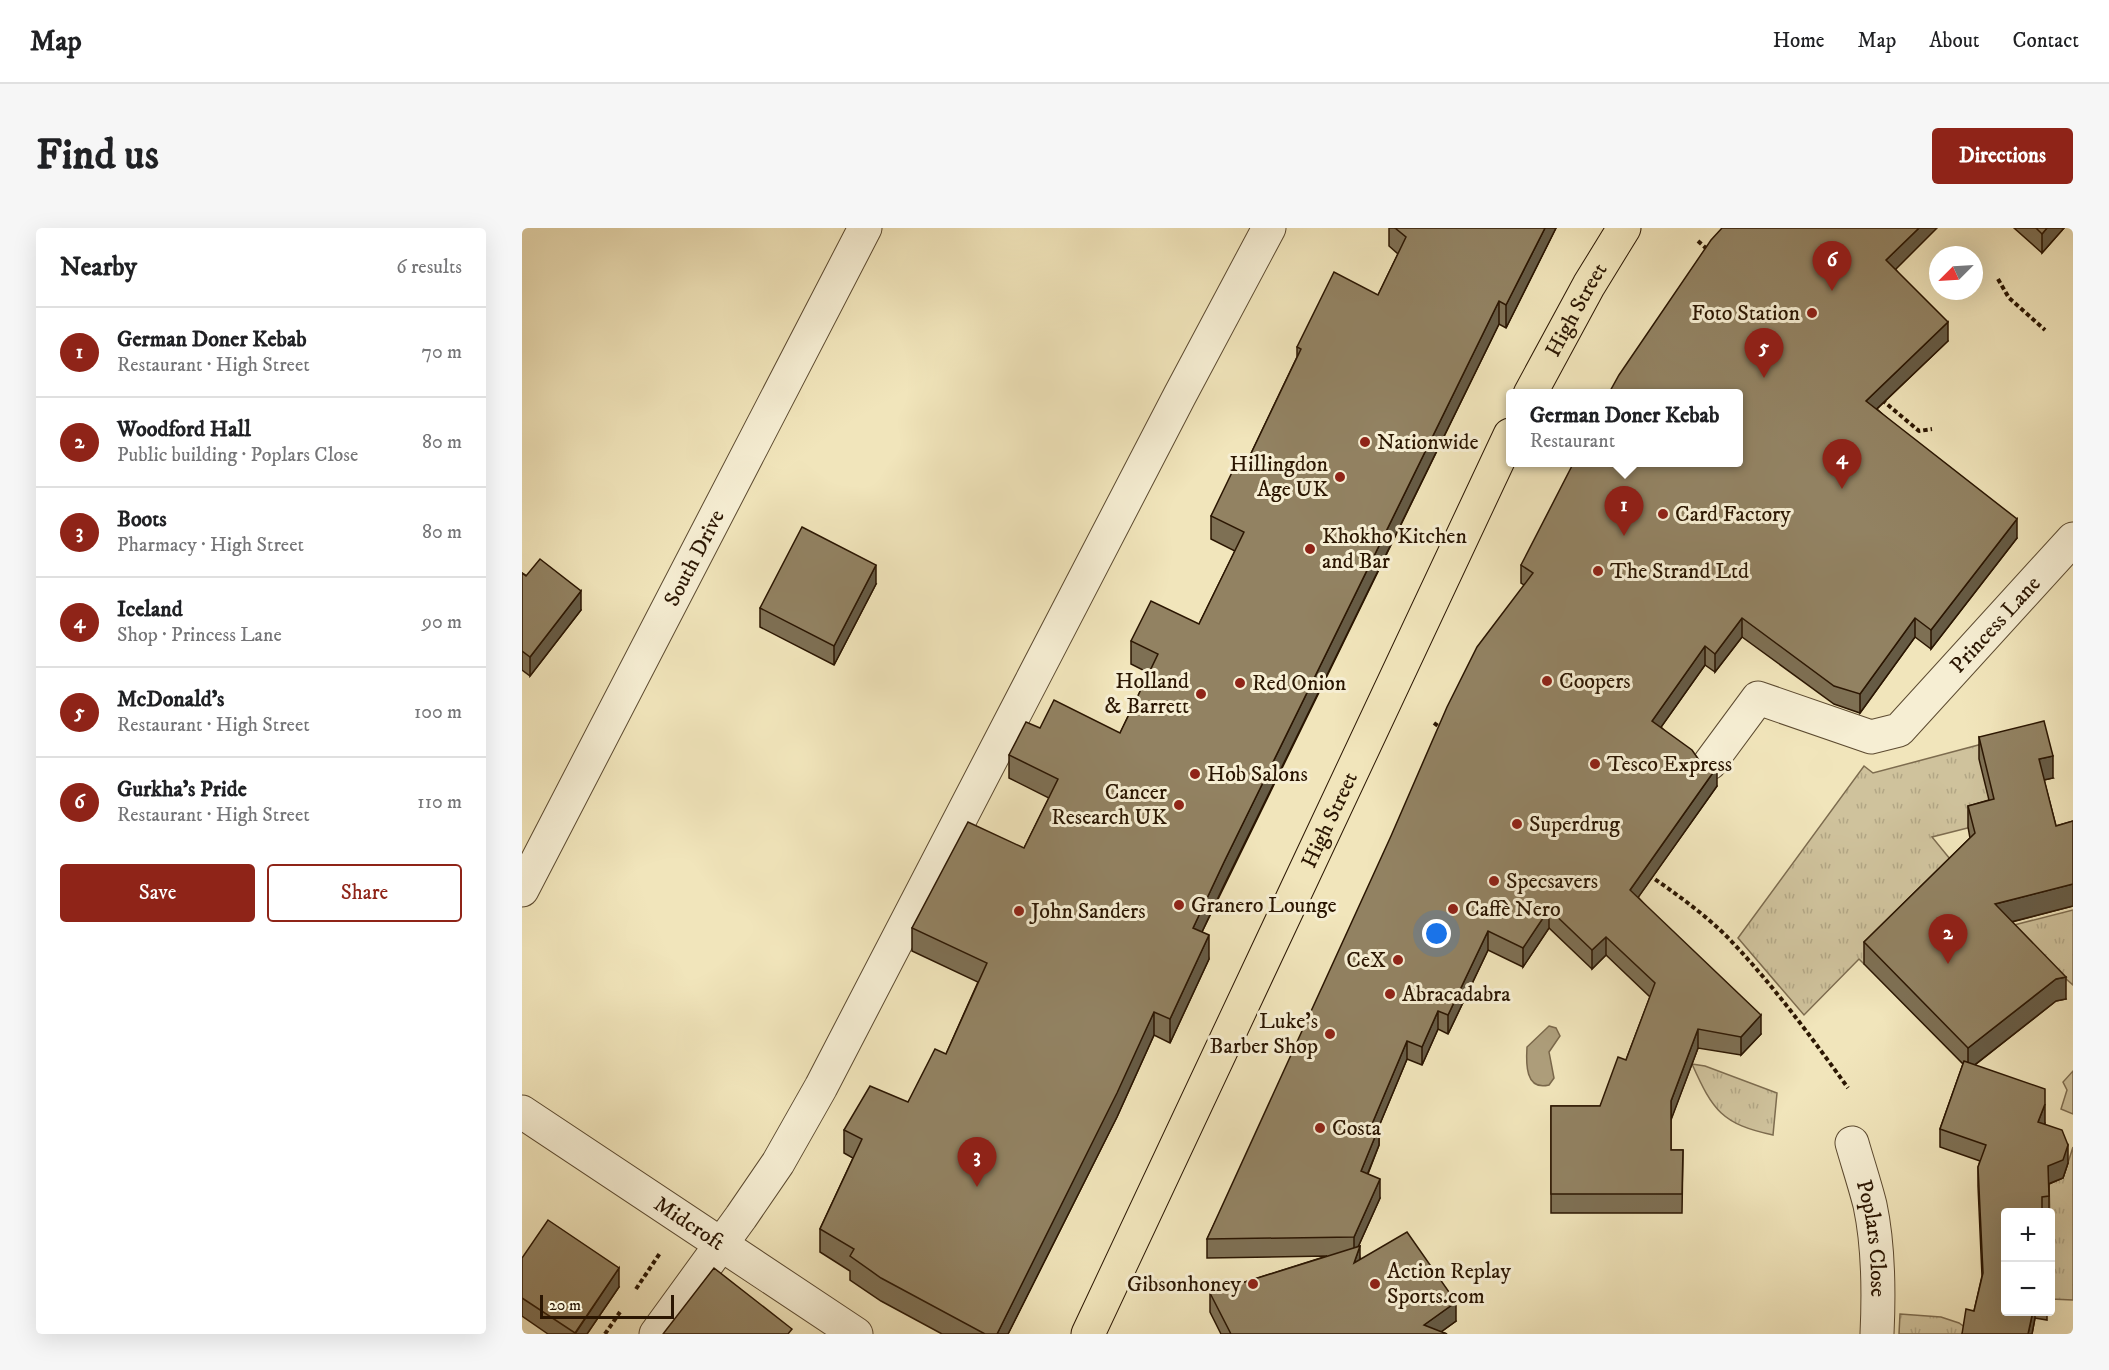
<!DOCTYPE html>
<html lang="en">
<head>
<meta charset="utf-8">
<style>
	body { margin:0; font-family:"IM FELL DW Pica",serif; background:#f6f6f6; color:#202124 }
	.controls { position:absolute; right:18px; bottom:18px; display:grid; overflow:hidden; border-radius:6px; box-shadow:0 6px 24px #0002 }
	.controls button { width:54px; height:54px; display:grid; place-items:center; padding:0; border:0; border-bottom:2px solid #e0e0e0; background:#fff; color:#202124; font:30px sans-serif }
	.compass { position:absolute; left:1407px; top:18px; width:54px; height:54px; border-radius:50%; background:#fff; box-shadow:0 6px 24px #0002; rotate:246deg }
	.scale { position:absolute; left:18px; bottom:15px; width:134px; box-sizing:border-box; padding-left:6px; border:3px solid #2b1602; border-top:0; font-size:16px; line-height:21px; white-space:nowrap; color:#2b1602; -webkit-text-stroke:4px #f6eed3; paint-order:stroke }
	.you { position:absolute; left:915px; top:706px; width:21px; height:21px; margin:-15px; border:4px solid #fff; border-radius:50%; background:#1a73e8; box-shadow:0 0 0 9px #1a73e833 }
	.badge { display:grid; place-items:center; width:39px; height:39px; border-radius:50%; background:#8f2418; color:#fff; font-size:20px; font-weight:700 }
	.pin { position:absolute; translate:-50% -50px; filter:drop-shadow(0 2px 3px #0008) }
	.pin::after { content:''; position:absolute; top:32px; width:21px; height:18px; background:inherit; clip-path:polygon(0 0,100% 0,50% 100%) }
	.popup { position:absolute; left:984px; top:161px; width:237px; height:78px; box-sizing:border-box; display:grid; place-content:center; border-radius:6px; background:#fff; filter:drop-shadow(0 2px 4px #0005); font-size:20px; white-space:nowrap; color:#757577 }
	.popup b { font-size:22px; color:#202124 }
	.popup::after { content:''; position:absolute; left:50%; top:100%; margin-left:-12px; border:12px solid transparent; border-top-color:#fff }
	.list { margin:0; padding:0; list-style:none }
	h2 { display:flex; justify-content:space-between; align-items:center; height:78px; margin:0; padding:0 24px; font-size:26px }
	h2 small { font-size:20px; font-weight:400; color:#757577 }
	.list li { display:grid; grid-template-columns:39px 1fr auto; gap:18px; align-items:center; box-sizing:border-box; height:90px; padding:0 24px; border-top:2px solid #e0e0e0 }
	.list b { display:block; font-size:22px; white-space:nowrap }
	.list p { margin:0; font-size:20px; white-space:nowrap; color:#757577 }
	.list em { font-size:20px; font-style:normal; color:#757577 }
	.actions { display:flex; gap:12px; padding:18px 24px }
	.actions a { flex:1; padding:14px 0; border:2px solid #8f2418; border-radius:6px; text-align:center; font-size:21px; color:#8f2418 }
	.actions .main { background:#8f2418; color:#fff }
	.map { position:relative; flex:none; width:1551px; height:1106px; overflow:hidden; border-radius:6px }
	header { display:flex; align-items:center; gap:36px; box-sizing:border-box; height:84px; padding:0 30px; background:#fff; border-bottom:2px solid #e0e0e0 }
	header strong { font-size:28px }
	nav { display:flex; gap:33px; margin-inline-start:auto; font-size:21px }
	.intro { display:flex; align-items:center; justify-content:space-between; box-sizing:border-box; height:144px; padding:0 36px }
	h1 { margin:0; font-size:42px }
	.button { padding:15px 27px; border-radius:6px; background:#8f2418; color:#fff; font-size:21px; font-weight:700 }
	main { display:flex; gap:36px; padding:0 36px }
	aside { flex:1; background:#fff; border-radius:6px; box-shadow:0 6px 24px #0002 }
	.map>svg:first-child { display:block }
	.grass { fill:url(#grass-tufts); stroke:#7d6c4f; stroke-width:1.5 }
	.water { fill:#ae9f7c; stroke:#7a684b; stroke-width:1.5 }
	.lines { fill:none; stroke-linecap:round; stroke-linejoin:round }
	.minor-casing { stroke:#5c4a30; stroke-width:35 }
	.major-casing { stroke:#2b1602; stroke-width:35 }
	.path { stroke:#2b1602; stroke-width:4; stroke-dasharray:4.5 3; stroke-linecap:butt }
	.minor { stroke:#f6eed3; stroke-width:33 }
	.major { stroke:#f1e5bb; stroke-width:33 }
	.wall { fill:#7e7054; stroke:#2b1602; stroke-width:1.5 }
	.shaded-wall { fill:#665b45; stroke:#2b1602; stroke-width:1.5 }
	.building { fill:#928262; stroke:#2b1602; stroke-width:1.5 }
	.poi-dot { fill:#8f2418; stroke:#f6eed3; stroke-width:2 }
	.labels { text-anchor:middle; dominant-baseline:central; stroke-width:6; stroke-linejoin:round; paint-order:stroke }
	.street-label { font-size:22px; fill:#2b1602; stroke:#f6eed3 }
	.poi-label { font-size:22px; fill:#2b1602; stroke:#f6eed3; text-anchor:start }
</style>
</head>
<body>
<header>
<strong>Map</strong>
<nav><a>Home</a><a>Map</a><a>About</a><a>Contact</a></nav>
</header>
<div class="intro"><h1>Find us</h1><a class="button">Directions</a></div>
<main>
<aside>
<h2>Nearby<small>6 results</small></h2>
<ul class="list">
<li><span class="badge">1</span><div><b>German Doner Kebab</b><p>Restaurant · High Street</p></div><em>70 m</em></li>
<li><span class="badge">2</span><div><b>Woodford Hall</b><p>Public building · Poplars Close</p></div><em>80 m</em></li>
<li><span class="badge">3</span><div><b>Boots</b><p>Pharmacy · High Street</p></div><em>80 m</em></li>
<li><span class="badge">4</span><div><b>Iceland</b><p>Shop · Princess Lane</p></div><em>90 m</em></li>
<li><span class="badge">5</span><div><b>McDonald's</b><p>Restaurant · High Street</p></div><em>100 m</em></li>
<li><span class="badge">6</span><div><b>Gurkha's Pride</b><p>Restaurant · High Street</p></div><em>110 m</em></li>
</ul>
<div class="actions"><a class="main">Save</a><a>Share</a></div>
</aside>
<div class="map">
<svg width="1551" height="1106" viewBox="0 0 1551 1106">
	<defs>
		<pattern id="grass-tufts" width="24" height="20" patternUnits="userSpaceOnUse" patternTransform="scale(1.5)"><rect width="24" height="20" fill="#cfc29c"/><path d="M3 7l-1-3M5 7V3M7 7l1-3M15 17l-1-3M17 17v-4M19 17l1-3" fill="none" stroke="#b2a685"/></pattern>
	</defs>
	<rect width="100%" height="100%" fill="#f1e5bb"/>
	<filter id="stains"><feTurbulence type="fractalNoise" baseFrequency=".00333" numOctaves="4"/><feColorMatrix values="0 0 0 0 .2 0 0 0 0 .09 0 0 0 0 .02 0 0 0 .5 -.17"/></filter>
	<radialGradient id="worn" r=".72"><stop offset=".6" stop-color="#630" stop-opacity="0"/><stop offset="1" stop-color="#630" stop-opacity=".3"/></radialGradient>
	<g class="grass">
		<path d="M 1479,511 L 1505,585 L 1410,609 L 1437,642 L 1342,736 L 1337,731 L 1282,787 L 1216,710 L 1342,538 L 1351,545 Z"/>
		<path d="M 1551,682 L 1551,757 L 1484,699 Z"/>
		<path d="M 1170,836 L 1183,838 L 1255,865 L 1251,907 C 1200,896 1191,883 1170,836 Z"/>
		<path d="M 1551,843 L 1551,886 L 1539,881 L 1545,862 L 1541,854 Z"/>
		<path d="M 1551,919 L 1551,1072 L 1529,1071 L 1529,1024 L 1527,956 L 1541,950 Z"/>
		<path d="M 1378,1086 L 1419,1089 L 1437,1095 L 1444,1100 L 1443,1106 L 1377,1106 Z"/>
	</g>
	<path class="water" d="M 1027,798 L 1034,800 L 1038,808 L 1027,824 L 1032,850 L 1027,857 C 1003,863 1004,835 1005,819 Z"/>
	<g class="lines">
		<defs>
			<g id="minor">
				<path id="s1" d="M 1188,535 L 1236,470 L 1349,509 L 1377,502 L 1551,311"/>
				<path id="s2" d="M 0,662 L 343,0"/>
				<path id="s3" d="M 0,884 L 334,1106"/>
				<path id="s4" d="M 1330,915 C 1336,936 1343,957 1348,977 C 1357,1019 1357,1063 1355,1106"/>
				<path d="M 134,1106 L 219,989 L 256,935 L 299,859 L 658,167 L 747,0"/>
			</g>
			<g id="major">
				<path id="s5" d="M 1008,166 L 1067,57 L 1102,0"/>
				<path id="s6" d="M 566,1106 L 988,207"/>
			</g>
		</defs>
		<use href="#minor" class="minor-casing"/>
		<use href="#major" class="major-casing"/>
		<g class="path">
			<path d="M 1176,13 L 1186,22"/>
			<path d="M 1476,51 L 1487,70 L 1523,102"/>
			<path d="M 1360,172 L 1397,203 L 1410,201"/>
			<path d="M 912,495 L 920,501"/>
			<path d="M 1127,647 C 1157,668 1187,689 1212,716 C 1254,761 1290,810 1326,860"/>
			<path d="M 634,1053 L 643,1057"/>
			<path d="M 114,1061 L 138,1025"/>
			<path d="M 83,1106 L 98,1084"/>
		</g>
		<use href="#minor" class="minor"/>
		<use href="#major" class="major"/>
	</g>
	<g class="wall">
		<path d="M 867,0 L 1034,0 L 984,100 L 977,96 L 680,704 L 687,731 L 648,815 L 632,807 L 595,889 L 486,1106 L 420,1106 L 359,1073 L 328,1052 L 328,1043 L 298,1024 L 298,1001 L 331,930 L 322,925 L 322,902 L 386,874 L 424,826 L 456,754 L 390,723 L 390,700 L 502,620 L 527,570 L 487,550 L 487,527 L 518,500 L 598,505 L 627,445 L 609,436 L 609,413 L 677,396 L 713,323 L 689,311 L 689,288 L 723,238 L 775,129 L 775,119 L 856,67 L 876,26 L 867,18 Z"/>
		<path d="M 1492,0 L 1542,0 L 1520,25 Z"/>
		<path d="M 1374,42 L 1426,113 L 1355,181 L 1495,310 L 1409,421 L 1393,409 L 1338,485 L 1312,476 L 1220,409 L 1193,444 L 1183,437 L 1139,499 L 1195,558 L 1116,669 L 1239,806 L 1219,827 L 1176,820 L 1149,891 L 1149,922 L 1161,922 L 1160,985 L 1029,985 L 1029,878 L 1078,878 L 1104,832 L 1128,769 L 1084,727 L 1070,741 L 1027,700 L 1001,739 L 966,722 L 926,806 L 916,801 L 900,837 L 885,831 L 857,898 L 857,917 L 846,946 L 858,970 L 836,1019 L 838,1031 L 934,1093 L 919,1104 L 925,1106 L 699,1106 L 688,1084 L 688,1065 L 805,1028 L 685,1030 L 685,1011 L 1002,357 L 999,355 L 999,337 Z"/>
		<path d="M 0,345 L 59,382 L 8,448 L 0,442 Z"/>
		<path d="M 354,356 L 312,437 L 238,399 L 238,380 Z"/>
		<path d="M 1457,509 L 1531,550 L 1522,552 L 1534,598 L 1551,593 L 1551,678 L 1490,694 L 1544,771 L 1534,773 L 1453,837 L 1523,895 L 1522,896 L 1546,935 L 1541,950 L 1527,956 L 1527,984 L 1484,984 L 1484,1083 L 1525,1083 L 1525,1092 L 1513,1090 L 1510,1106 L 1440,1106 L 1452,1083 L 1460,1048 L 1456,958 L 1456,939 L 1458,933 L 1418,919 L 1418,901 L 1441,836 L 1342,736 L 1342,714 L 1448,610 L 1446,599 L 1446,578 L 1467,572 L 1457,531 Z"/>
		<path d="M 0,1030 L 97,1059 L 65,1106 L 26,1106 L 0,1088 Z"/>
	</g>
	<g class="shaded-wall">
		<path d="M 1023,0 L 1034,0 L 984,100 L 984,77 Z"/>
		<path d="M 1397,0 L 1415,0 L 1364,51 L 1364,32 Z"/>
		<path d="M 1525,0 L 1542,0 L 1520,25 L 1520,6 Z"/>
		<path d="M 977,73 L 977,96 L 702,657 L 671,723 L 671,700 L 702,634 Z"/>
		<path d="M 1426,94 L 1426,113 L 1344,191 L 1344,173 Z"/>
		<path d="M 1495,291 L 1495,310 L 1409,421 L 1409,402 Z"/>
		<path d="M 354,337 L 354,356 L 312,437 L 312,418 Z"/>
		<path d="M 59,363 L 59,382 L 8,448 L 8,429 Z"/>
		<path d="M 1220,390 L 1220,409 L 1193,444 L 1193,426 Z"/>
		<path d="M 1393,390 L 1393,409 L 1338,485 L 1338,466 Z"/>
		<path d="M 1183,418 L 1183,437 L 1130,512 L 1130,493 Z"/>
		<path d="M 1531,528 L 1531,550 L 1517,553 L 1517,531 Z"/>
		<path d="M 1195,539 L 1195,558 L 1108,681 L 1108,662 Z"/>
		<path d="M 1551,656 L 1551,678 L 1473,698 L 1473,676 Z"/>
		<path d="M 1027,681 L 1027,700 L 1001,739 L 1001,720 Z"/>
		<path d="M 966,703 L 966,722 L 926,806 L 926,787 Z"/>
		<path d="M 687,707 L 687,731 L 648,815 L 648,791 Z"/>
		<path d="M 1084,709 L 1084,727 L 1070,741 L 1070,722 Z"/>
		<path d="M 1544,749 L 1544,771 L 1534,773 L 1446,842 L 1446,820 L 1534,751 Z"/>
		<path d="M 916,783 L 916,801 L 900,837 L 900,819 Z"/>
		<path d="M 632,784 L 632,807 L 595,889 L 486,1106 L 475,1106 Z"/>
		<path d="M 1239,787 L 1239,806 L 1219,827 L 1219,809 Z"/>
		<path d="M 1176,801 L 1176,820 L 1149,892 L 1149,873 Z"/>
		<path d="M 885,813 L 885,831 L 850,915 L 850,896 Z"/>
		<path d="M 1523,876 L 1523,895 L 1516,913 L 1516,894 Z"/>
		<path d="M 857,899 L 857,917 L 839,962 L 839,943 Z"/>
		<path d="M 1546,917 L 1546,935 L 1541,950 L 1526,956 L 1526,938 Z"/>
		<path d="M 858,951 L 858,970 L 832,1028 L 832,1009 Z"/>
		<path d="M 838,1018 L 838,1037 L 832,1035 Z"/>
		<path d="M 97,1040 L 97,1059 L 65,1106 L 53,1106 Z"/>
		<path d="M 934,1074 L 934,1093 L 916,1106 L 902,1097 Z"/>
		<path d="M 1511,1083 L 1513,1083 L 1513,1090 L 1510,1106 L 1506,1106 Z"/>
	</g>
	<g class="building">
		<path d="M 873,0 L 1023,0 L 984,77 L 977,73 L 702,634 L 671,700 L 687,707 L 648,791 L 632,784 L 595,865 L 475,1106 L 463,1106 L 359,1050 L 328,1028 L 332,1021 L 298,1001 L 340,911 L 322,902 L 348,858 L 386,874 L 413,821 L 424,826 L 465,735 L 390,700 L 446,594 L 502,620 L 536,551 L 487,527 L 504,494 L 518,500 L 532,472 L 598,505 L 636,426 L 609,413 L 629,373 L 677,396 L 722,304 L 689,288 L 715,234 L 723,238 L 779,121 L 775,119 L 812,44 L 856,67 L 884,9 Z"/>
		<path d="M 1200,0 L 1397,0 L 1364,32 L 1426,94 L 1344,173 L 1495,291 L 1409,402 L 1393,390 L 1338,466 L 1312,458 L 1220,390 L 1193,426 L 1183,418 L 1130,493 L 1170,522 L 1177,532 L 1188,535 L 1195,539 L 1108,662 L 1239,787 L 1219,809 L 1176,801 L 1149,873 L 1149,922 L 1161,922 L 1160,966 L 1029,966 L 1029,878 L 1078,878 L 1096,829 L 1104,832 L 1133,755 L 1084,709 L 1070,722 L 1027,681 L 1001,720 L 966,703 L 926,787 L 916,783 L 900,819 L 885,813 L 850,896 L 857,899 L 839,943 L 858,951 L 832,1009 L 685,1011 L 869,608 L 925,479 L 955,419 L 1011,345 L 999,337 L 1052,234 L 1216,234 L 1216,165 L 1087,165 L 1097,147 L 1189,12 Z"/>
		<path d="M 1514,0 L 1525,0 L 1520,6 Z"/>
		<path d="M 280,299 L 354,337 L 312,418 L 238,380 Z"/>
		<path d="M 18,331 L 59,363 L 8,429 L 0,423 L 0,345 L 4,348 Z"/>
		<path d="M 1522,493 L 1531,528 L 1517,531 L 1534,598 L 1551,593 L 1551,656 L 1473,676 L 1544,749 L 1534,751 L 1446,820 L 1342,714 L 1453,605 L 1446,578 L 1472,571 L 1457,509 Z"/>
		<path d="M 1442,833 L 1523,861 L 1523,876 L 1516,894 L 1540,902 L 1546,917 L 1541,932 L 1526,938 L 1527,968 L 1520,969 L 1520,984 L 1484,984 L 1484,1083 L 1511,1083 L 1506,1106 L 1440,1106 L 1444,1081 L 1452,1083 L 1461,1045 L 1456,939 L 1464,917 L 1418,901 Z"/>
		<path d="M 26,992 L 97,1040 L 53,1105 L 0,1070 L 0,1030 Z"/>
		<path d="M 885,1004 L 934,1074 L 902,1097 L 925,1106 L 709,1106 L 688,1065 L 838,1018 L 832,1035 Z"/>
		<path d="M 192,1040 L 270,1101 L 266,1106 L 141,1106 Z"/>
	</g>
	<g class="poi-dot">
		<circle cx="1290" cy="85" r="6"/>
		<circle cx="843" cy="214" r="6"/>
		<circle cx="818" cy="249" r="6"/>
		<circle cx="1141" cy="286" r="6"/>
		<circle cx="788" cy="321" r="6"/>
		<circle cx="1076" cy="343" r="6"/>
		<circle cx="1025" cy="453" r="6"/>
		<circle cx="718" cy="455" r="6"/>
		<circle cx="679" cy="466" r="6"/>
		<circle cx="1073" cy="536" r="6"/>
		<circle cx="673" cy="546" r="6"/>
		<circle cx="657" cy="577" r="6"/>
		<circle cx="995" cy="596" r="6"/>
		<circle cx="972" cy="653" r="6"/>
		<circle cx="657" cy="677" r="6"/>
		<circle cx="931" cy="681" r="6"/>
		<circle cx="497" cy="683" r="6"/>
		<circle cx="876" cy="732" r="6"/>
		<circle cx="868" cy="766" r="6"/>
		<circle cx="808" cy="806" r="6"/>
		<circle cx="798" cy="900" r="6"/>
		<circle cx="731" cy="1056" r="6"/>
		<circle cx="853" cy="1056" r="6"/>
	</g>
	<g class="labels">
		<g class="street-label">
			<text stroke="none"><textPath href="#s5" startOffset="96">High Street</textPath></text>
			<text stroke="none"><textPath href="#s2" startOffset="374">South Drive</textPath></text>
			<text stroke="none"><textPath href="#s1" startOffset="372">Princess Lane</textPath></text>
			<text stroke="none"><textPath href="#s6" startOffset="568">High Street</textPath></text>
			<text stroke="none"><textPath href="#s3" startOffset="201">Midcroft</textPath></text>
			<text stroke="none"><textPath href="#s4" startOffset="98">Poplars Close</textPath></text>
		</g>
		<g class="poi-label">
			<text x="1278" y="85" text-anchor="end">Foto Station</text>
			<text x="855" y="214">Nationwide</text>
			<text x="806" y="236" text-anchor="end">Hillingdon<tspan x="806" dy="25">Age UK</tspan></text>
			<text x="1153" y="286">Card Factory</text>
			<text x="800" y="308">Khokho Kitchen<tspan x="800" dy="25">and Bar</tspan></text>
			<text x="1088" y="343">The Strand Ltd</text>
			<text x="667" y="453" text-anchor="end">Holland<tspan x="667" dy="25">&amp; Barrett</tspan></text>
			<text x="1037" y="453">Coopers</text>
			<text x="730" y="455">Red Onion</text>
			<text x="1085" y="536">Tesco Express</text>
			<text x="685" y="546">Hob Salons</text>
			<text x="645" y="564" text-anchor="end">Cancer<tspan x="645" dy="25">Research UK</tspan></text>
			<text x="1007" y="596">Superdrug</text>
			<text x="984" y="653">Specsavers</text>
			<text x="669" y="677">Granero Lounge</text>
			<text x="943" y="681">Caffè Nero</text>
			<text x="509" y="683">John Sanders</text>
			<text x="864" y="732" text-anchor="end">CeX</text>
			<text x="880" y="766">Abracadabra</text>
			<text x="796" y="793" text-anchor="end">Luke's<tspan x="796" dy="25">Barber Shop</tspan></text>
			<text x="810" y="900">Costa</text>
			<text x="865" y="1043">Action Replay<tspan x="865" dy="25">Sports.com</tspan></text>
			<text x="719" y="1056" text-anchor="end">Gibsonhoney</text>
		</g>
	</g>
	<rect width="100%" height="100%" filter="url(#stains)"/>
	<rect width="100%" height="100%" fill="url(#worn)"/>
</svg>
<div class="controls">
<button>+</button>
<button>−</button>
</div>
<svg class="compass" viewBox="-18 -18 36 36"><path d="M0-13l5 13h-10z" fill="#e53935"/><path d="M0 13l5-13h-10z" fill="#757577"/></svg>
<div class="scale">20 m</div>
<div class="you"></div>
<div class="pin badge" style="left:1102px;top:308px">1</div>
<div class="popup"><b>German Doner Kebab</b>Restaurant</div>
<div class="pin badge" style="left:1426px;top:736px">2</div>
<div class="pin badge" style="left:455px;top:959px">3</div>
<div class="pin badge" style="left:1320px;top:261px">4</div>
<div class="pin badge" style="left:1242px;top:150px">5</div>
<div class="pin badge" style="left:1310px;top:63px">6</div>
</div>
</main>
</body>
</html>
